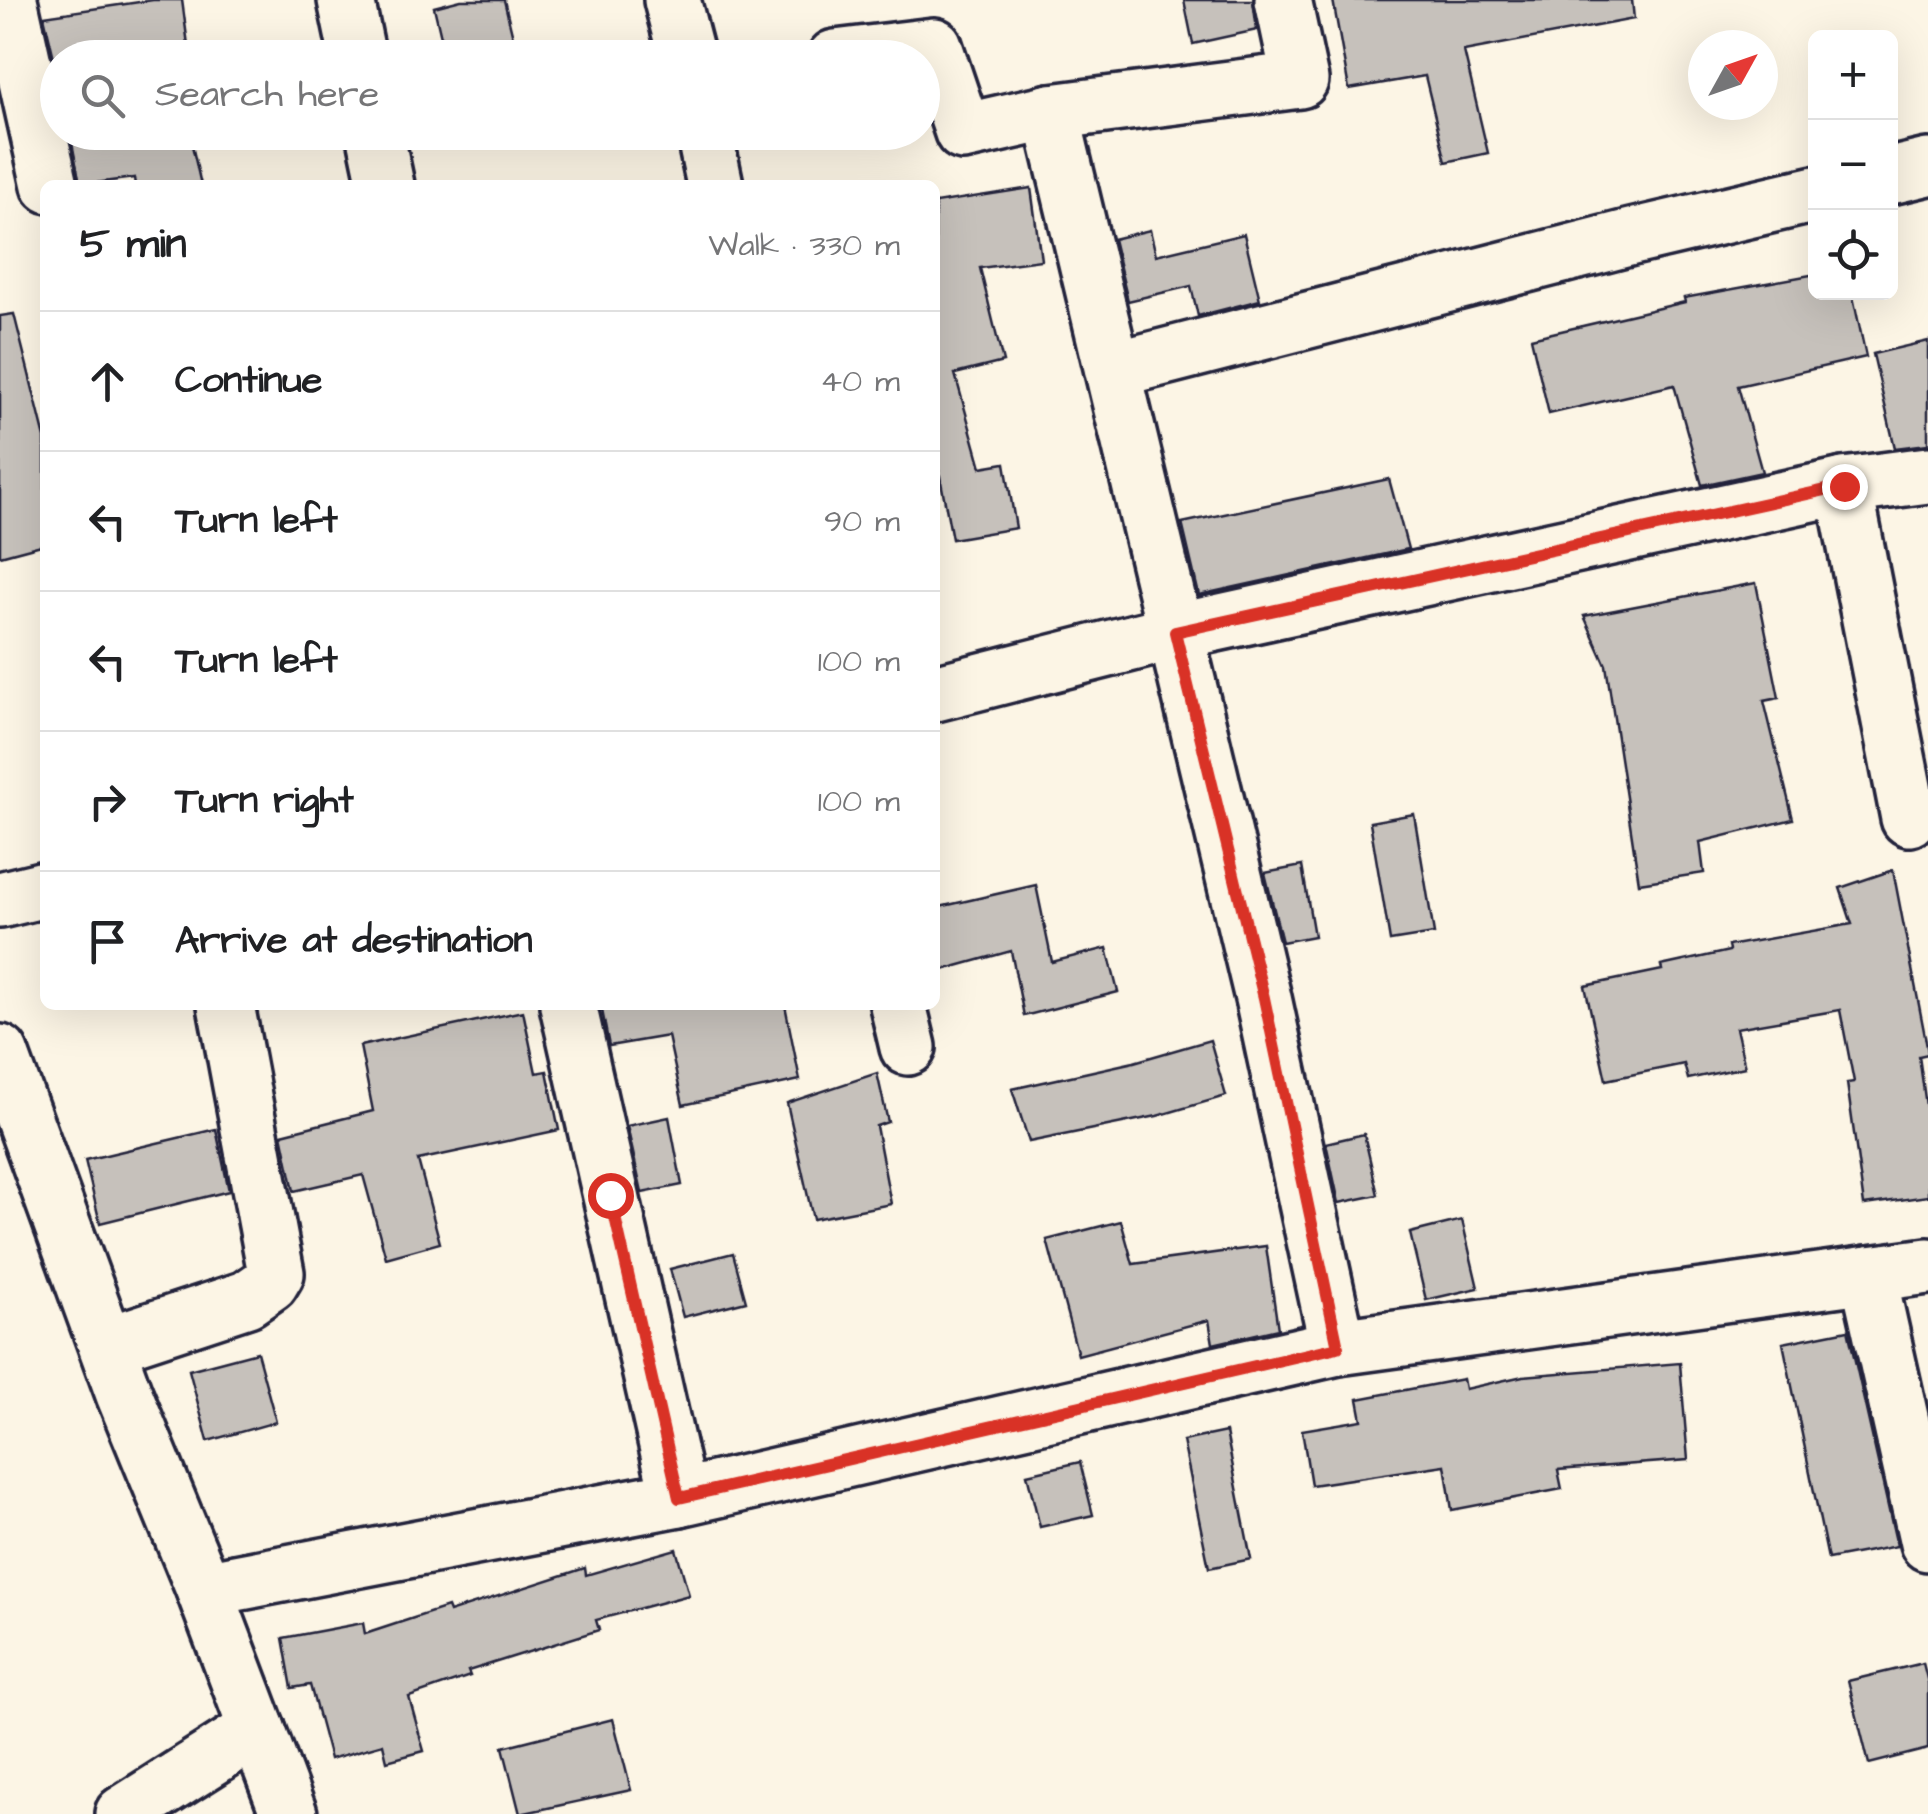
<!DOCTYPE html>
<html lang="en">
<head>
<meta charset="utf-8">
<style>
	body { margin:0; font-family:"Architects Daughter",sans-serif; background:#f6f6f6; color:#202124 }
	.controls { position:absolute; right:30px; top:30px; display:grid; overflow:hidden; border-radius:15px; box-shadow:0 10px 40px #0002 }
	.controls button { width:90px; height:90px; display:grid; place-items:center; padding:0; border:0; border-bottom:2px solid #e0e0e0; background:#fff; color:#202124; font:50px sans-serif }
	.compass { position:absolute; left:1688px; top:30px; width:90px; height:90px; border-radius:50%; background:#fff; box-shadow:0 10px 40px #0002; rotate:50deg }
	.stop { position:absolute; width:30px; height:30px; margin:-22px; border:8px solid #d93025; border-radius:50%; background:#fff }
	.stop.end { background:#d93025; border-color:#fff; box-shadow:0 2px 10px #0008 }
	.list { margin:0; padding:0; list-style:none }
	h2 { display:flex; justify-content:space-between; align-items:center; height:130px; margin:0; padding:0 40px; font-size:42px }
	h2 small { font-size:32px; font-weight:400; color:#757577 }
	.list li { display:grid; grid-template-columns:65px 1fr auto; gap:30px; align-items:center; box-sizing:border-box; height:140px; padding:0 40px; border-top:2px solid #e0e0e0 }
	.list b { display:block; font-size:38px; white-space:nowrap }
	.list em { font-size:32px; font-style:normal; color:#757577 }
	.icon { flex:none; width:55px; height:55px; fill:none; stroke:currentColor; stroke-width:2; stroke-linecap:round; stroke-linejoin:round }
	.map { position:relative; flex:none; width:1928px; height:1814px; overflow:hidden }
	.search { position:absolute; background:#fff; box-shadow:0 10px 40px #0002; left:40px; top:40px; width:900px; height:110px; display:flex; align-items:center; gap:25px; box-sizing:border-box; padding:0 35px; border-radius:55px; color:#757577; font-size:38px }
	.panel { position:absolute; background:#fff; box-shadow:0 10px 40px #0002; left:40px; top:180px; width:900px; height:830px; border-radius:15px }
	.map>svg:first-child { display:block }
	.building { fill:#c6c1bb; stroke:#22223b; stroke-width:2.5 }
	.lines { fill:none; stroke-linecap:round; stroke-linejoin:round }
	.minor-casing { stroke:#22223b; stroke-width:62 }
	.minor { stroke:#fcf5e5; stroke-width:55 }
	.route { stroke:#d93025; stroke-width:12 }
</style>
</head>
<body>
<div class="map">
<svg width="1928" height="1814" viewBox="0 0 1928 1814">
	<rect width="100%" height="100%" fill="#fcf5e5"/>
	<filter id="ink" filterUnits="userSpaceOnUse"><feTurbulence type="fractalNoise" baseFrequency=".01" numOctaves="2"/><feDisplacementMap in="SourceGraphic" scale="20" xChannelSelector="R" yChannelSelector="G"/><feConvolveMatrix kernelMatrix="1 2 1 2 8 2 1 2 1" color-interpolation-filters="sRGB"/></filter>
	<g filter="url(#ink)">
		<g class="building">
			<path d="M 153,0 L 182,0 L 188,45 L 170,47 L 172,58 L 54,58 L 44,16 Z"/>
			<path d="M 461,0 L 504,0 L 518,58 L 446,58 L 434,7 Z"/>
			<path d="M 1184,0 L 1253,0 L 1257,30 L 1193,44 Z"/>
			<path d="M 1333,0 L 1632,0 L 1634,19 L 1464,51 L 1488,153 L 1446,162 L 1425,76 L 1349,89 Z"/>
			<path d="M 70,132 L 189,132 L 201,185 L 135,185 L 134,178 L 80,185 Z"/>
			<path d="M 1031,188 L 1041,260 L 980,268 L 1003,362 L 955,374 L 981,467 L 1005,463 L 1016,528 L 952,539 L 935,450 L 935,203 Z"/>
			<path d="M 1150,230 L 1156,255 L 1244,234 L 1260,300 L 1198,316 L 1191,286 L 1128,301 L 1113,239 Z"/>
			<path d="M 1816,274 L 1816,292 L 1852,292 L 1866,357 L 1738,386 L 1762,472 L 1702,485 L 1674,385 L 1549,414 L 1531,338 L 1685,302 L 1684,298 Z"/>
			<path d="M 14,314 L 45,438 L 45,544 L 0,556 L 0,316 Z"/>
			<path d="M 1928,341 L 1928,444 L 1895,448 L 1873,354 Z"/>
			<path d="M 1389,479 L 1408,549 L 1199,595 L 1182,523 Z"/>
			<path d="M 1756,583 L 1779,698 L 1764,701 L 1793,819 L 1700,842 L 1704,873 L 1639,883 L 1606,665 L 1584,616 Z"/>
			<path d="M 1414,814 L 1434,934 L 1390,941 L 1370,822 Z"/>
			<path d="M 1302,866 L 1314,936 L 1282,942 L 1265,873 Z"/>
			<path d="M 1893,870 L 1928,1052 L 1928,1054 L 1919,1056 L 1928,1120 L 1928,1196 L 1864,1205 L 1847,1083 L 1854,1082 L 1840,1010 L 1736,1028 L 1745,1067 L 1688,1079 L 1684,1064 L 1606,1080 L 1585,986 L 1662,970 L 1661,966 L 1729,951 L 1728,946 L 1852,924 L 1840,888 Z"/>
			<path d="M 1036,885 L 1052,962 L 1107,948 L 1118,992 L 1024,1016 L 1011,951 L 935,972 L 935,908 Z"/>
			<path d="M 601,1005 L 785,1005 L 800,1080 L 683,1105 L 668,1036 L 609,1046 Z"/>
			<path d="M 523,1011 L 536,1073 L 547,1071 L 559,1130 L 418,1160 L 440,1243 L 386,1258 L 363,1175 L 294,1191 L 282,1134 L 373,1111 L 360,1046 Z"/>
			<path d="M 1210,1040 L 1226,1096 L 1157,1116 L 1029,1142 L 1012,1089 L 1134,1062 Z"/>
			<path d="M 877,1073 L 888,1122 L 876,1126 L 891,1204 L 813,1219 L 787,1103 Z"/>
			<path d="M 669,1117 L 682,1185 L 642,1193 L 627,1126 Z"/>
			<path d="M 216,1129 L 229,1191 L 100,1223 L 85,1160 Z"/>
			<path d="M 1364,1134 L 1378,1195 L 1339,1203 L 1326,1143 Z"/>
			<path d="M 1462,1220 L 1478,1288 L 1426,1300 L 1410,1233 Z"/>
			<path d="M 1121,1221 L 1133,1264 L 1266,1246 L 1278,1329 L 1213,1344 L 1209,1320 L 1078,1355 L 1047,1240 Z"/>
			<path d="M 733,1253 L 746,1301 L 683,1317 L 670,1269 Z"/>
			<path d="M 1848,1330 L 1897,1546 L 1828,1559 L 1783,1343 Z"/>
			<path d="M 257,1352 L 276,1422 L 208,1441 L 189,1370 Z"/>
			<path d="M 1680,1363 L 1688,1460 L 1558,1470 L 1562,1489 L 1452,1510 L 1445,1465 L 1311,1485 L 1302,1430 L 1362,1420 L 1358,1399 L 1463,1379 L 1465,1389 L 1523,1376 Z"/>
			<path d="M 1226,1432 L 1251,1559 L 1209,1568 L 1183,1441 Z"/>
			<path d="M 1080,1462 L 1093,1515 L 1040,1527 L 1027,1474 Z"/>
			<path d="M 676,1549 L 689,1595 L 596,1620 L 599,1630 L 468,1671 L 470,1676 L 409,1697 L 424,1751 L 387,1761 L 383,1744 L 330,1759 L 310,1685 L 292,1688 L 283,1638 L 363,1623 L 365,1634 L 447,1607 L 449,1612 L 585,1568 L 586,1575 Z"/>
			<path d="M 1923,1663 L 1928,1683 L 1928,1749 L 1869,1764 L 1848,1681 Z"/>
			<path d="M 613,1719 L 631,1790 L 520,1814 L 503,1747 Z"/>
		</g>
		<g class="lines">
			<defs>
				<g id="minor">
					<path d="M 9,0 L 50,185"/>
					<path d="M 346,0 L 358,58"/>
					<path d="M 672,0 L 687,58"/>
					<path d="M 835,58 L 934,46 L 963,132 L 1051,112 L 1300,80 L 1283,0"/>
					<path d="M 1051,112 L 1263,998 L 1338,1347"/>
					<path d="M 375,132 L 386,185"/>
					<path d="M 704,132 L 715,185"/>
					<path d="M 1890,176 L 1928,167"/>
					<path d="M 1113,370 L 1632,237 L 1816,194"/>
					<path d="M 1844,486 L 1909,818"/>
					<path d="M 935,693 L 1175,632 L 1844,486 L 1928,475"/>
					<path d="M 0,900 L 45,889"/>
					<path d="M 568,1005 L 679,1498"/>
					<path d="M 898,1005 L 908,1047"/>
					<path d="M 0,1053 L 124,1394 L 204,1589 L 289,1814"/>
					<path d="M 1868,1274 L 1928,1543"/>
					<path d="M 107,1345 L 247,1299 L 270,1283 L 276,1273 L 226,1005"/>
					<path d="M 204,1589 L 679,1498 L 1338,1347 L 1928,1266"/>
					<path d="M 123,1814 L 257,1729"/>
				</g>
			</defs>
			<use href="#minor" class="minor-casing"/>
			<use href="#minor" class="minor"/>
		</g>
	</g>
	<g class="lines" filter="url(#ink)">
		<path class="route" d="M 610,1195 L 679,1498 L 1338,1347 L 1264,998 L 1175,632 L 1844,486"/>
	</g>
</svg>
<div class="controls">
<button>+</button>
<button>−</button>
<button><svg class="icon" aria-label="locate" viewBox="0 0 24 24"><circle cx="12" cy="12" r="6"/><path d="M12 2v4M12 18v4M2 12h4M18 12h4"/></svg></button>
</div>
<svg class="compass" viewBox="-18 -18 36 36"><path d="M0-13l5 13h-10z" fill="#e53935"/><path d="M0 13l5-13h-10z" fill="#757577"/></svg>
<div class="stop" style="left:610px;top:1195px"></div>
<div class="stop end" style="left:1844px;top:486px"></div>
<div class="search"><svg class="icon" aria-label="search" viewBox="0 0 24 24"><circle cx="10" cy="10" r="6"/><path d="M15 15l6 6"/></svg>Search here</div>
<section class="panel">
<h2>5 min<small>Walk · 330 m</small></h2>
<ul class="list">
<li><svg class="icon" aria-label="ahead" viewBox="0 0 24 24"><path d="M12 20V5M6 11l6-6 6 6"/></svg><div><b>Continue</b></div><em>40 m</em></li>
<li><svg class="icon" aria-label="left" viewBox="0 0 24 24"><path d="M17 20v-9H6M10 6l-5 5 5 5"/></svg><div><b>Turn left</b></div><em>90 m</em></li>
<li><svg class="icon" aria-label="left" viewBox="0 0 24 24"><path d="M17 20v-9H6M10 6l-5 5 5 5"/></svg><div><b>Turn left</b></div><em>100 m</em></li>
<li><svg class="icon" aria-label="right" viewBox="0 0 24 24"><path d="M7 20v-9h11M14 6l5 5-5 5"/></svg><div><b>Turn right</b></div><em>100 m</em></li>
<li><svg class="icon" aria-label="arrive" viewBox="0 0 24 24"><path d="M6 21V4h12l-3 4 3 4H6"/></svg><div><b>Arrive at destination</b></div></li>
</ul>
</section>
</div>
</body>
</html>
